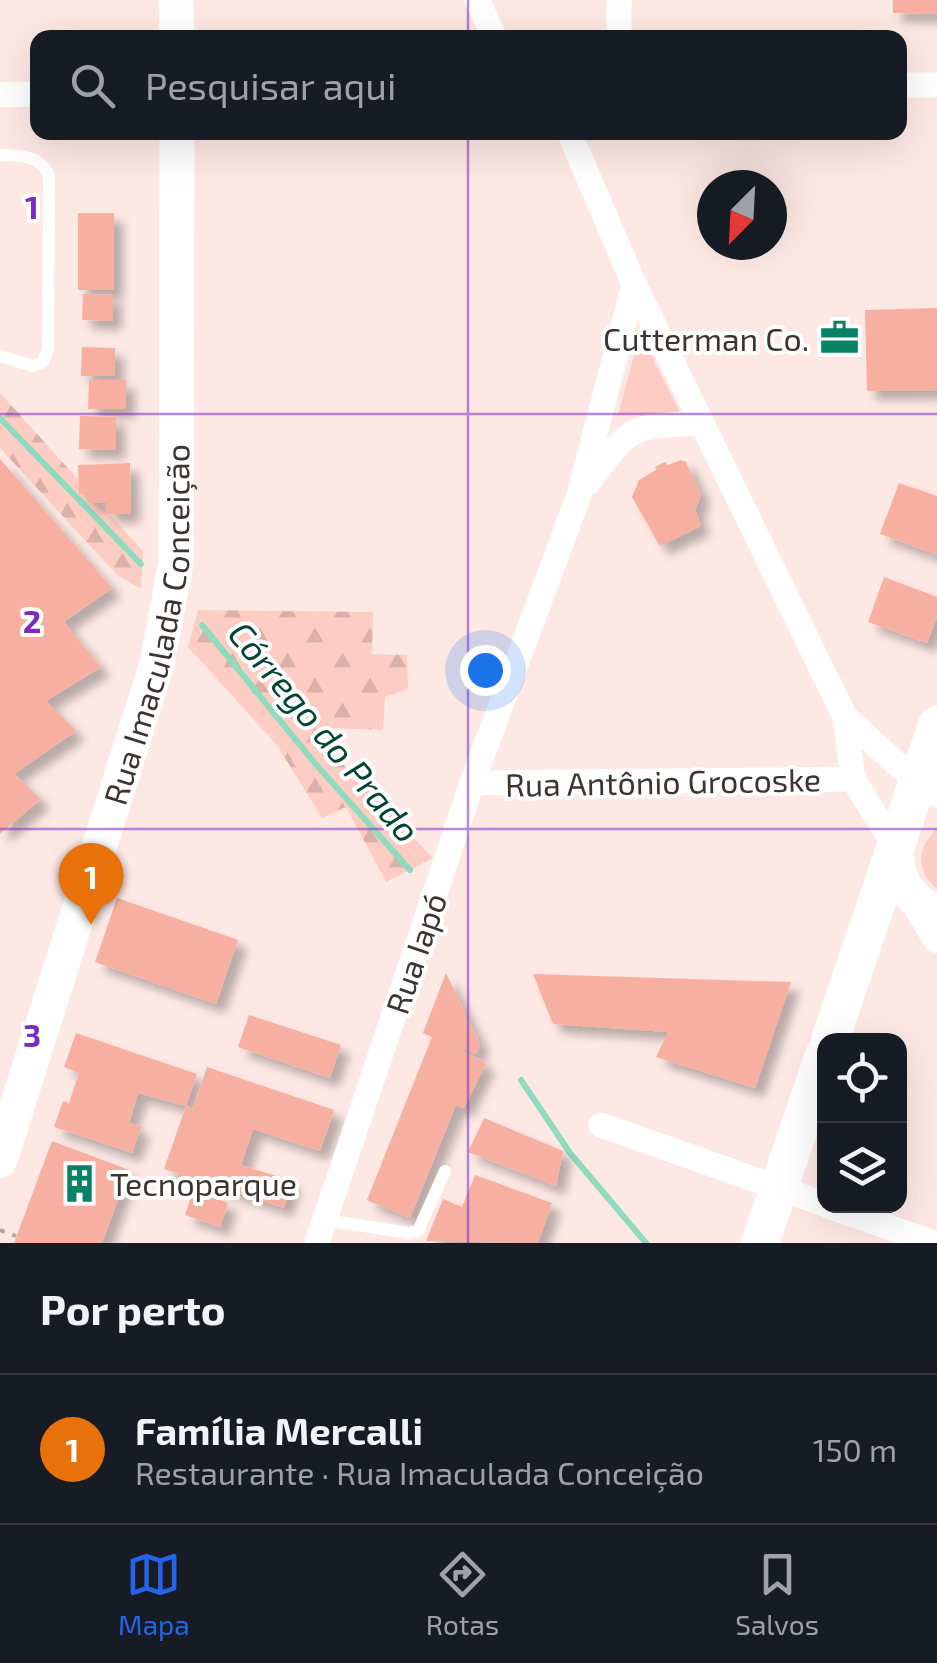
<!DOCTYPE html>
<html lang="pt">
<head>
<meta charset="utf-8">
<style>
	body { margin:0; font-family:"Exo 2",sans-serif; background:#20242c; color:#f1f3f6 }
	.controls { position:absolute; right:30px; bottom:30px; display:grid; overflow:hidden; border-radius:20px; box-shadow:0 10px 40px #0002 }
	.controls button { width:90px; height:90px; display:grid; place-items:center; padding:0; border:0; border-bottom:2px solid #363941; background:#171b24; color:#f1f3f6; font:50px sans-serif }
	.compass { position:absolute; left:697px; top:170px; width:90px; height:90px; border-radius:50%; background:#171b24; box-shadow:0 10px 40px #0002; rotate:204deg }
	.you { position:absolute; left:485px; top:670px; width:35px; height:35px; margin:-25px; border:8px solid #fff; border-radius:50%; background:#1a73e8; box-shadow:0 0 0 15px #1a73e833 }
	.badge { display:grid; place-items:center; width:65px; height:65px; border-radius:50%; background:#2563eb; color:#fff; font-size:32px; font-weight:700 }
	.pin { position:absolute; translate:-50% -82px; filter:drop-shadow(0 2px 5px #0008) }
	.pin::after { content:''; position:absolute; top:52px; width:35px; height:30px; background:inherit; clip-path:polygon(0 0,100% 0,50% 100%) }
	.list { margin:0; padding:0; list-style:none }
	h2 { display:flex; justify-content:space-between; align-items:center; height:130px; margin:0; padding:0 40px; font-size:42px }
	h2 small { font-size:32px; font-weight:400; color:#9ea1a6 }
	.list li { display:grid; grid-template-columns:65px 1fr auto; gap:30px; align-items:center; box-sizing:border-box; height:150px; padding:0 40px; border-top:2px solid #363941 }
	.list b { display:block; font-size:38px; white-space:nowrap }
	.list p { margin:0; font-size:32px; white-space:nowrap; color:#9ea1a6 }
	.list em { font-size:32px; font-style:normal; color:#9ea1a6 }
	.icon { flex:none; width:55px; height:55px; fill:none; stroke:currentColor; stroke-width:2; stroke-linecap:round; stroke-linejoin:round }
	.map { position:relative; flex:none; width:937px; height:1243px; overflow:hidden }
	.search { position:absolute; background:#171b24; box-shadow:0 10px 40px #0002; left:30px; right:30px; top:30px; height:110px; display:flex; align-items:center; gap:25px; box-sizing:border-box; padding:0 35px; border-radius:20px; color:#9ea1a6; font-size:38px }
	.sheet { height:280px; background:#171b24 }
	nav { display:flex; justify-content:space-around; align-items:center; box-sizing:border-box; height:140px; border-top:2px solid #363941; background:#171b24; font-size:28px; color:#9ea1a6 }
	nav a { display:grid; justify-items:center; gap:5px }
	nav .on { color:#2563eb }
	.map>svg:first-child { display:block }
	.green { fill:#fdcdc3 }
	.forest { fill:url(#forest-firs) }
	.lines { fill:none; stroke-linecap:round; stroke-linejoin:round }
	.stream { stroke:#8edbbd; stroke-width:6 }
	.building { fill:#f7afa1; filter:url(#shadow) }
	.path { stroke:#b4a3a0; stroke-width:4; stroke-dasharray:5 8; stroke-linecap:butt }
	.service { stroke:#fff; stroke-width:12 }
	.minor { stroke:#fff; stroke-width:25 }
	.tertiary { stroke:#fff; stroke-width:30 }
	.secondary { stroke:#fff; stroke-width:35 }
	.primary { stroke:#fff; stroke-width:38 }
	.grid { fill:none; stroke:#7b2cbf; stroke-width:2.5; stroke-opacity:0.55 }
	.labels { text-anchor:middle; dominant-baseline:central; stroke-width:8; stroke-linejoin:round; paint-order:stroke }
	.poi-label { font-size:32px; fill:#3d3432; stroke:#fff; text-anchor:end }
	.street-label { font-size:32px; fill:#3d3432; stroke:#fff }
	.water-label { font-size:35px; font-style:italic; fill:#004532; stroke:#fff }
	.grid-label { font-size:32px; text-anchor:middle; font-weight:bold; fill:#7b2cbf; stroke:#fff; stroke-width:8; stroke-linejoin:round; paint-order:stroke }
</style>
</head>
<body>
<div class="map">
<svg width="937" height="1243" viewBox="0 0 937 1243">
	<defs>
		<pattern id="forest-firs" width="22" height="20" patternUnits="userSpaceOnUse" patternTransform="scale(2.5)"><rect width="22" height="20" fill="#fdcdc3"/><path d="M5 1l3.5 6h-7zM16 11l3.5 6h-7z" fill="#dab1a8"/></pattern>
		<filter id="shadow"><feDropShadow dx="9" dy="9" stdDeviation="5" flood-color="#0004"/></filter>
	</defs>
	<rect width="100%" height="100%" fill="#fde8e4"/>
	<g class="green">
		<path d="M 640,333 L 680,412 L 618,415 Z"/>
		<path d="M 937,829 L 937,889 C 916,871 916,848 937,829 Z"/>
	</g>
	<g class="forest">
		<path d="M 0,393 L 143,551 L 141,589 L 117,575 L 0,448 Z"/>
		<path d="M 198,610 L 373,612 L 372,654 L 407,655 L 408,689 L 385,697 L 383,730 L 334,728 L 329,750 L 433,858 L 386,882 L 346,807 L 322,818 L 277,745 L 188,647 Z"/>
	</g>
	<g class="lines">
		<g class="stream">
			<path d="M 0,418 L 141,564"/>
			<path d="M 202,625 L 313,761 L 410,870"/>
			<path d="M 521,1080 L 570,1153 L 646,1243"/>
		</g>
	</g>
	<g class="building">
		<path d="M 893,0 L 937,0 L 937,14 L 893,13 Z"/>
		<rect x="78" y="213" width="36" height="77"/>
		<path d="M 83,294 L 113,295 L 113,321 L 82,320 Z"/>
		<path d="M 937,308 L 937,390 L 867,391 L 865,310 Z"/>
		<path d="M 82,347 L 115,348 L 115,376 L 81,376 Z"/>
		<path d="M 89,380 L 126,380 L 126,409 L 88,409 Z"/>
		<path d="M 80,416 L 116,417 L 116,450 L 79,449 Z"/>
		<path d="M 0,459 L 112,588 L 64,622 L 101,667 L 46,701 L 76,731 L 14,774 L 41,799 L 0,834 Z"/>
		<path d="M 681,460 L 686,462 L 701,495 L 695,510 L 701,526 L 660,546 L 632,497 L 639,480 L 656,470 L 655,467 L 665,462 L 668,465 Z"/>
		<path d="M 130,463 L 131,514 L 106,514 L 106,503 L 88,503 L 88,494 L 79,494 L 78,465 Z"/>
		<path d="M 899,483 L 937,496 L 937,555 L 880,534 Z"/>
		<path d="M 884,577 L 937,597 L 937,617 L 927,643 L 868,622 Z"/>
		<path d="M 117,898 L 238,940 L 216,1004 L 95,962 Z"/>
		<path d="M 446,973 L 480,1044 L 476,1054 L 452,1045 L 486,1063 L 464,1108 L 456,1105 L 410,1218 L 367,1200 L 432,1037 L 423,1033 Z"/>
		<path d="M 533,974 L 791,982 L 755,1088 L 656,1057 L 668,1032 L 553,1024 Z"/>
		<path d="M 249,1015 L 341,1045 L 330,1078 L 238,1047 Z"/>
		<path d="M 76,1033 L 197,1074 L 186,1106 L 138,1093 L 129,1123 L 141,1127 L 132,1153 L 54,1127 L 63,1101 L 69,1103 L 79,1073 L 64,1067 Z"/>
		<path d="M 207,1067 L 334,1110 L 320,1151 L 253,1129 L 241,1165 L 292,1181 L 284,1208 L 164,1169 L 186,1106 L 193,1108 Z"/>
		<path d="M 484,1118 L 563,1151 L 556,1186 L 468,1152 Z"/>
		<path d="M 52,1141 L 129,1170 L 102,1243 L 14,1243 Z"/>
		<path d="M 475,1175 L 552,1203 L 538,1243 L 426,1241 L 443,1199 L 462,1207 Z"/>
		<path d="M 193,1191 L 228,1203 L 220,1227 L 185,1215 Z"/>
	</g>
	<g class="lines">
		<path class="path" d="M 0,1230 L 16,1236"/>
		<g class="service">
			<path d="M 0,155 C 21,156 39,154 49,175 L 48,349 L 43,362 L 33,366 L 0,356"/>
			<path d="M 325,1220 L 409,1233 L 418,1231 L 445,1171"/>
		</g>
		<g class="minor">
			<path d="M 477,0 L 495,38"/>
			<path d="M 619,38 L 619,0"/>
			<path d="M 900,85 L 937,85"/>
			<path d="M 0,95 L 38,94"/>
			<path d="M 569,132 L 634,284 L 845,717 L 853,779 L 896,848"/>
			<path d="M 588,483 C 632,424 628,427 702,423"/>
			<path d="M 845,717 L 917,782 L 937,795"/>
			<path d="M 472,783 L 853,779"/>
			<path d="M 601,1125 L 824,1204"/>
			<path d="M 828,1206 L 934,1243"/>
			<path d="M 317,1243 L 472,783 L 579,495 L 634,284"/>
		</g>
		<path class="tertiary" d="M 914,899 L 937,938"/>
		<g class="secondary">
			<path d="M 176,0 L 177,38"/>
			<path d="M 896,848 C 896,877 907,902 937,911"/>
			<path id="s1" d="M 0,1160 L 157,664 L 176,563 L 177,132"/>
		</g>
		<g class="primary">
			<path d="M 830,1040 L 937,725"/>
			<path d="M 760,1243 L 824,1055"/>
		</g>
	</g>
	<path class="grid" d="M 468,0 L 468,38M 468,132 L 468,1243M 0,414 L 937,414M 0,829 L 937,829"/>
	<defs>
		<symbol id="office-bare" viewBox="-9 -9 18 18"><path d="M-6-3h4V-5.5h4V-3h4V5H-6ZM-1-4.5V-3h2v-1.5ZM-6 0V1H6V0Z" fill="#088262" stroke="#fff" stroke-width="2.5" paint-order="stroke"/></symbol>
		<symbol id="building-bare" viewBox="-9 -9 18 18"><path d="M-4-6H4V6H1V3H-1V6H-4ZM-2.5-4.3h1.7v1.8h-1.7ZM.8-4.3h1.7v1.8H.8ZM-2.5-1h1.7V.8h-1.7ZM.8-1h1.7V.8H.8Z" fill="#088262" stroke="#fff" stroke-width="2.5" paint-order="stroke"/></symbol>
	</defs>
	<g fill-rule="evenodd">
		<use href="#office-bare" x="812" y="310" width="55" height="55"/>
		<use href="#building-bare" x="52" y="1156" width="55" height="55"/>
	</g>
	<g class="labels">
		<g class="poi-label">
			<text x="809" y="338">Cutterman Co.</text>
			<text x="110" y="1183" text-anchor="start">Tecnoparque</text>
		</g>
		<g class="street-label">
			<text stroke="none"><textPath href="#s1" startOffset="558">Rua Imaculada Conceição</textPath></text>
			<text transform="translate(663 781) rotate(-1)">Rua Antônio Grocoske</text>
			<text transform="translate(415 953) rotate(-71)">Rua Iapó</text>
		</g>
		<g class="water-label">
			<text transform="translate(325 731) rotate(50)">Córrego do Prado</text>
		</g>
	</g>
	<g class="grid-label">
		<text x="32" y="219">1</text>
		<text x="32" y="633">2</text>
		<text x="32" y="1047">3</text>
	</g>
</svg>
<div class="controls">
<button><svg class="icon" aria-label="locate" viewBox="0 0 24 24"><circle cx="12" cy="12" r="6"/><path d="M12 2v4M12 18v4M2 12h4M18 12h4"/></svg></button>
<button><svg class="icon" aria-label="layers" viewBox="0 0 24 24"><path d="M12 4l9 5-9 5-9-5zM3 14l9 5 9-5"/></svg></button>
</div>
<svg class="compass" viewBox="-18 -18 36 36"><path d="M0-13l5 13h-10z" fill="#e53935"/><path d="M0 13l5-13h-10z" fill="#9ea1a6"/></svg>
<div class="you"></div>
<div class="pin badge" style="left:91px;top:925px;background:#e8710a">1</div>
<div class="search"><svg class="icon" aria-label="search" viewBox="0 0 24 24"><circle cx="10" cy="10" r="6"/><path d="M15 15l6 6"/></svg>Pesquisar aqui</div>
</div>
<section class="sheet">
<h2>Por perto<small></small></h2>
<ul class="list">
<li><span class="badge" style="background:#e8710a">1</span><div><b>Família Mercalli</b><p>Restaurante · Rua Imaculada Conceição</p></div><em>150 m</em></li>
</ul>
</section>
<nav>
<a class="on"><svg class="icon" aria-label="map" viewBox="0 0 24 24"><path d="M3 6l6-2 6 2 6-2v14l-6 2-6-2-6 2zM9 4v14M15 6v14"/></svg>Mapa</a>
<a><svg class="icon" aria-label="directions" viewBox="0 0 24 24"><path d="M12 3l9 9-9 9-9-9zM9 14v-3h6M13 9l2 2-2 2"/></svg>Rotas</a>
<a><svg class="icon" aria-label="saved" viewBox="0 0 24 24"><path d="M7 4h10v16l-5-4-5 4z"/></svg>Salvos</a>
</nav>
</body>
</html>
